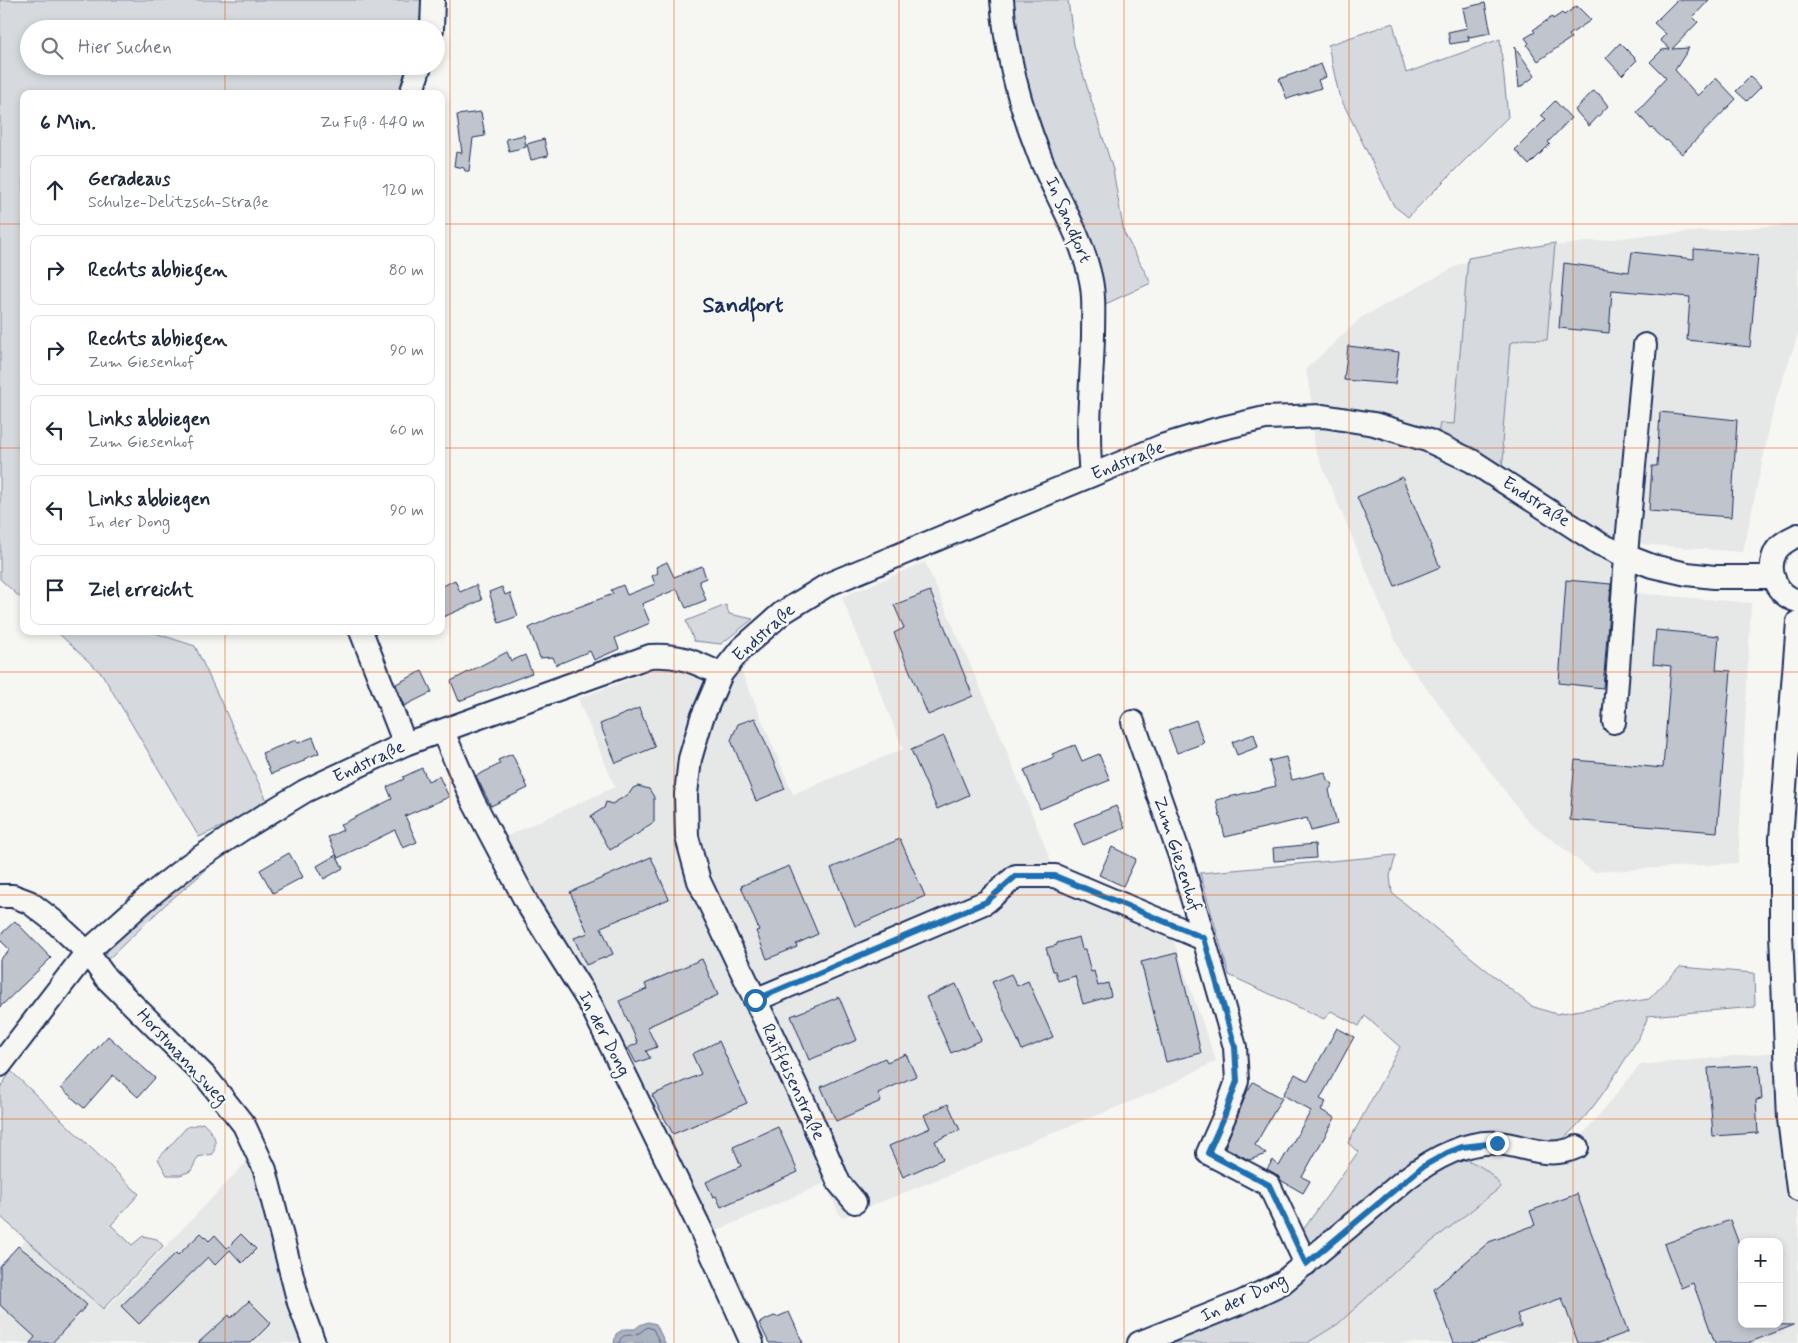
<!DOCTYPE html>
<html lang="de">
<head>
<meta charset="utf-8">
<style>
	body { margin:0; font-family:Mynerve,sans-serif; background:#f6f6f7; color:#1f2937 }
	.controls { position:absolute; right:15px; bottom:15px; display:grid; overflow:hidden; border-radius:10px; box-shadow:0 2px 8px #0003 }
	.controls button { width:45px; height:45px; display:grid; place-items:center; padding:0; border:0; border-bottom:1px solid #e0e1e3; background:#fff; color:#1f2937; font:25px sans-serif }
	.stop { position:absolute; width:15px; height:15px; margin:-11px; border:4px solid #1f6fb2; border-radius:50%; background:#fff }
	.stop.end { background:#1f6fb2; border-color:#fff; box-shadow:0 1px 5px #0008 }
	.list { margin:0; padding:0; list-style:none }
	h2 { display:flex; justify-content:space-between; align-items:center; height:65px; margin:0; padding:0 20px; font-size:21px }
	h2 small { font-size:16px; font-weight:400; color:#747a83 }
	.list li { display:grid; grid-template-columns:32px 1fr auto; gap:15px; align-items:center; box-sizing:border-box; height:70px; margin:0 10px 10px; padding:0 10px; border:1px solid #e0e1e3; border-radius:10px }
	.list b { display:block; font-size:19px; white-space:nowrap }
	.list p { margin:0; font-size:16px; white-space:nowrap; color:#747a83 }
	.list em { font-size:16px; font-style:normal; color:#747a83 }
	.icon { flex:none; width:28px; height:28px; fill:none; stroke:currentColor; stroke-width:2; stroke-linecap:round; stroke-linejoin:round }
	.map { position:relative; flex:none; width:1798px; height:1343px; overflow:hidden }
	.search { position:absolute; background:#fff; box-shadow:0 2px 8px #0003; left:20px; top:20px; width:425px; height:55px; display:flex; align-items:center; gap:12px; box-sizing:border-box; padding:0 18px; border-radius:28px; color:#747a83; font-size:19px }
	.panel { position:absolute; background:#fff; box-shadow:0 2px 8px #0003; left:20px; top:90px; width:425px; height:545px; border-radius:10px }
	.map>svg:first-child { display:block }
	.built { fill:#e6e7e7; fill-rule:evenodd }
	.green { fill:#d6d9dd; stroke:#78849e }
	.water { fill:#abb2c0; stroke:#717e99 }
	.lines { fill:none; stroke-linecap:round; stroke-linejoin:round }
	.shore { stroke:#556385; stroke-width:1 }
	.building { fill:#c0c4cd; stroke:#1b2f5e }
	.minor-casing { stroke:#1b2f5e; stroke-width:26 }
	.minor { stroke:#f6f6f2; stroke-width:22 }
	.route { stroke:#1f6fb2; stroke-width:6 }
	.grid { fill:none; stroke:#e8590c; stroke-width:1; stroke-opacity:0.55 }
	.labels { text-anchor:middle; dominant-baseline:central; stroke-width:5; stroke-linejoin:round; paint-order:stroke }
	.street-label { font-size:18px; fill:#1b2f5e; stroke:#f6f6f2 }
	.district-label { font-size:22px; font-weight:bold; fill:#1b2f5e; stroke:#f6f6f2 }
</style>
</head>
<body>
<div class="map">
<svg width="1798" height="1343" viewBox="0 0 1798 1343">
	<rect width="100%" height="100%" fill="#f6f6f2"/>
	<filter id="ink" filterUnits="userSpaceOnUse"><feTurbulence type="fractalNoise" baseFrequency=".02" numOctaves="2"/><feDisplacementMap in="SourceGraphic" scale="10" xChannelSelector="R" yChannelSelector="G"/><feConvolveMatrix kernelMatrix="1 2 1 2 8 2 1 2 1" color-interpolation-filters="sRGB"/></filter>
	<g filter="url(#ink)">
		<g class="built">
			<path d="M 1798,224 L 1798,334 L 1775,402 L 1743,552 L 1638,544 L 1635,593 L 1751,603 L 1738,863 L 1593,872 L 1527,820 L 1402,656 L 1315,449 L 1311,399 L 1306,369 L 1361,318 L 1460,264 L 1552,246 L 1639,236 Z"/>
			<path d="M 925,562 L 991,712 L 1052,864 L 1146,909 L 1163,911 L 1216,1061 L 1157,1091 L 841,1218 L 825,1183 L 709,1234 L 505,837 L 615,787 L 578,699 L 663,666 L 684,667 L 717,683 L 741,670 L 793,794 L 903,749 L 842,597 Z"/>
			<path d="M 1798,1050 L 1798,1343 L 1145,1343 L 1242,1302 L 1498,1132 L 1576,1143 L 1640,1065 ZM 1742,1242 L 1779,1242 L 1779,1324 L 1742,1324 Z"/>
			<path d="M 256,1152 L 314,1343 L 0,1343 L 0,1267 L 26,1240 L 104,1311 Z"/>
		</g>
		<g class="green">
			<path d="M 0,0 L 421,0 L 422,10 L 417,29 L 29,29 L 29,66 L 407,66 L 400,94 L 24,94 L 24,601 L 0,579 Z"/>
			<path d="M 1008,0 L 1068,0 L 1074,45 L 1113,170 L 1124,233 L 1151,283 L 1099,307 L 1041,146 Z"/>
			<path d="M 1393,23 L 1406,73 L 1500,39 L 1508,117 L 1408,217 L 1394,206 L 1339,95 L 1328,45 Z"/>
			<path d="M 1555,243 L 1547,340 L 1524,339 L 1510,343 L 1502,443 L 1504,453 L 1502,465 L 1452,438 L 1438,433 L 1440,423 L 1454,424 L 1468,258 Z"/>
			<path d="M 726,605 L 729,614 L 753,619 L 721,644 L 694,641 L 686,621 Z"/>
			<path d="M 56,631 L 156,631 L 158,634 L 195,646 L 269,805 L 199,837 L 102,674 Z"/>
			<path d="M 1396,855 L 1390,876 L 1392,893 L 1531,1006 L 1556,1014 L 1649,999 L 1680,967 L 1754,973 L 1755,1007 L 1648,1016 C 1643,1031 1635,1044 1626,1058 C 1606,1090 1584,1124 1553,1147 L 1469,1138 L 1311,1249 L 1303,1230 L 1358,1152 L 1348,1143 L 1400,1047 L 1365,1016 L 1359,1026 L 1331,1011 L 1324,1019 L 1229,975 L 1200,873 Z"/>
			<path d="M 204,869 L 204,872 L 167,903 L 104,963 L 108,948 L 190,875 L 193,878 Z"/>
			<path d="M 11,1071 L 139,1194 L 111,1225 L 132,1245 L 143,1236 L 157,1239 L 163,1246 L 103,1309 L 0,1216 L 0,1088 Z"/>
			<path d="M 203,1123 C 214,1135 218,1138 213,1154 L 198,1157 L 191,1171 L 180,1175 L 167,1175 L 158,1159 L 187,1127 Z"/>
			<path d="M 1458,1158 C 1477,1162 1491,1171 1501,1187 L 1402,1265 L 1338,1324 L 1307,1343 L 1167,1343 L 1242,1313 L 1438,1166 Z"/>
		</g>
		<path class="water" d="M 648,1322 L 656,1324 L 665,1343 L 614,1343 L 616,1334 L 624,1329 L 635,1329 L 640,1325 Z"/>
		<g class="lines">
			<path class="shore" d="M 619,1343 C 622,1332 628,1337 636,1334 C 641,1333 643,1329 648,1327 L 653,1329 L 660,1343"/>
		</g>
		<g class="building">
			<path d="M 1677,0 L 1709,0 L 1693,17 L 1698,22 L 1672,49 L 1689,48 L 1675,70 L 1698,96 L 1716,78 L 1736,99 L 1682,154 L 1667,140 L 1666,141 L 1652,128 L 1651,129 L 1637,112 L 1656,92 L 1655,90 L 1666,78 L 1650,62 L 1662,50 L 1670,49 L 1660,40 L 1666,34 L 1654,23 Z"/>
			<path d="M 1485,3 L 1491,33 L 1469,37 L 1468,35 L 1469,41 L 1450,44 L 1448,32 L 1467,28 L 1463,8 Z"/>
			<path d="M 1577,6 L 1591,20 L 1569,35 L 1571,38 L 1538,61 L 1527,45 L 1529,43 L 1525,38 L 1535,32 L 1533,30 L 1552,17 L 1553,19 L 1562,13 L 1564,15 Z"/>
			<path d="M 1620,43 L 1637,60 L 1622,75 L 1606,58 Z"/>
			<path d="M 1515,47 L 1535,76 L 1519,88 Z"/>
			<path d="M 1321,64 L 1326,77 L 1318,80 L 1321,88 L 1287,99 L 1279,79 Z"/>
			<path d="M 1750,77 L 1761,87 L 1747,101 L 1736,91 Z"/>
			<path d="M 1593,91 L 1599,94 L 1608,106 L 1589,126 L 1575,110 Z"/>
			<path d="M 1555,101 L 1571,118 L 1548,142 L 1550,144 L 1529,165 L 1515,150 L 1546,119 L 1541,115 Z"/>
			<path d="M 481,112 L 485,136 L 473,138 L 469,171 L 465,171 L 464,168 L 454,166 L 456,152 L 462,153 L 457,115 Z"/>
			<path d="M 524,135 L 526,147 L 509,151 L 506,139 Z"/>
			<path d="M 544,139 L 548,156 L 531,160 L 527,144 Z"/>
			<path d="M 1694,249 L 1758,255 L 1750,347 L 1687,340 L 1690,297 L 1612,290 L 1609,333 L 1559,328 L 1564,263 L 1629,272 L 1632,252 L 1694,259 Z"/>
			<path d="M 1348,346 L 1399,352 L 1395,384 L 1344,380 Z"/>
			<path d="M 1660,412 L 1737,420 L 1731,517 L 1649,511 L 1652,466 L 1657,466 Z"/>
			<path d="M 1402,477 L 1440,567 L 1395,586 L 1357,497 Z"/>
			<path d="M 667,562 L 674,577 L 702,566 L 706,578 L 699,581 L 706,600 L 686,608 L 677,589 L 642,604 L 650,623 L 615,638 L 619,649 L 594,660 L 590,651 L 556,665 L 553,657 L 540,658 L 529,628 L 557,615 L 613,594 L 611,590 L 623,585 L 627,595 L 655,584 L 652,576 L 658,573 L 656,567 Z"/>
			<path d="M 455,580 L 460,592 L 476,585 L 482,600 L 441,618 L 441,587 Z"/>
			<path d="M 1566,580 L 1611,584 L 1603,688 L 1559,683 Z"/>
			<path d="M 502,587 L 505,595 L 510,593 L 518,616 L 499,623 L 489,592 Z"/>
			<path d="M 930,591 L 973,696 L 928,715 L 894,633 L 904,628 L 894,605 Z"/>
			<path d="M 1656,630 L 1719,636 L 1716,670 L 1731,671 L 1717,832 L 1570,820 L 1575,760 L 1663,768 L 1671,666 L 1653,664 Z"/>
			<path d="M 507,652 L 511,661 L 525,655 L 532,673 L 459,701 L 451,681 Z"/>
			<path d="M 422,671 L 432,692 L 404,706 L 396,684 Z"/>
			<path d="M 639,708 L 655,747 L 616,763 L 600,724 Z"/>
			<path d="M 755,718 L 785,789 L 756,801 L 731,740 L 738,724 Z"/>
			<path d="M 1196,720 L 1204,743 L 1177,753 L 1168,730 Z"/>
			<path d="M 1254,734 L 1258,747 L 1237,755 L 1232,742 Z"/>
			<path d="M 944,736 L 969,795 L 937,809 L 911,750 Z"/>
			<path d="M 313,737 L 319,753 L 304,759 L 304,761 L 271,774 L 262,753 L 296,740 L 298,743 Z"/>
			<path d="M 1075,745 L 1082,761 L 1099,754 L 1110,780 L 1040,809 L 1024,770 L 1054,757 L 1052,754 Z"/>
			<path d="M 512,754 L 528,788 L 491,806 L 476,776 L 500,764 L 498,760 Z"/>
			<path d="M 1286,757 L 1292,780 L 1325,772 L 1327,780 L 1333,784 L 1329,790 L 1337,824 L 1311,831 L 1307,818 L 1225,837 L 1216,800 L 1276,786 L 1269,761 Z"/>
			<path d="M 422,768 L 428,781 L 439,776 L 449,797 L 405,816 L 417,842 L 403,848 L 395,830 L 338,858 L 328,837 L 343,830 L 340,825 L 392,799 L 387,787 L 404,779 L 403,777 Z"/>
			<path d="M 638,786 L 649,789 L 654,797 L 654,822 L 643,829 L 644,830 L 610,850 L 591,816 L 604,808 L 606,802 L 612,804 L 629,794 L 633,788 Z"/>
			<path d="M 1116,806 L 1125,828 L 1083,845 L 1074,823 Z"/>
			<path d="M 900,839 L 925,896 L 855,926 L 831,868 Z"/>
			<path d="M 1315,844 L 1316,858 L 1274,861 L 1273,848 Z"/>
			<path d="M 1112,847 L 1136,859 L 1123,886 L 1099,875 Z"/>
			<path d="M 289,853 L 303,877 L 273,893 L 260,870 Z"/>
			<path d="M 336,855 L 343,868 L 324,879 L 317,866 Z"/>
			<path d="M 651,857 L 669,899 L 601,927 L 613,954 L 586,965 L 574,938 L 588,933 L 570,892 Z"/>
			<path d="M 789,866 L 818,934 L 796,944 L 797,947 L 767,959 L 756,931 L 759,930 L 741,886 Z"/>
			<path d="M 15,921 L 51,958 L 0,1007 L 0,959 L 10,950 L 0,940 L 0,935 Z"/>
			<path d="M 1079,937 L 1082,949 L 1085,949 L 1091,972 L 1094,971 L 1098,986 L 1108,983 L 1111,996 L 1083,1004 L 1075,976 L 1058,981 L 1055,971 L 1053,971 L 1046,948 L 1057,945 L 1057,943 Z"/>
			<path d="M 1177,953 L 1201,1053 L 1166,1062 L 1141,962 Z"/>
			<path d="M 702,959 L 718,995 L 647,1027 L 657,1047 L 646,1051 L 650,1058 L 636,1063 L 628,1048 L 638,1043 L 619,1001 L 647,989 L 645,984 Z"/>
			<path d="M 1011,974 L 1017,986 L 1028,981 L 1053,1037 L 1022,1050 L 992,982 Z"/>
			<path d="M 956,984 L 981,1040 L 951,1053 L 926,997 Z"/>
			<path d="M 839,997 L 857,1040 L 809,1060 L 791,1016 Z"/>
			<path d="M 1337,1028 L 1354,1037 L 1320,1099 L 1326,1102 L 1321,1110 L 1335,1118 L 1302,1177 L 1310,1181 L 1303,1193 L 1282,1181 L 1276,1174 L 1267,1169 L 1273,1160 L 1279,1166 L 1311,1111 L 1283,1095 L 1295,1074 L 1308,1081 Z"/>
			<path d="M 108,1036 L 155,1078 L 138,1097 L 113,1075 L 84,1108 L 61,1088 Z"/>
			<path d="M 719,1041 L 747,1103 L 673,1134 L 652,1095 L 701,1074 L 692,1054 Z"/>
			<path d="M 906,1054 L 916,1076 L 878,1093 L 881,1101 L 836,1121 L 821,1087 L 885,1058 L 887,1062 Z"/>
			<path d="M 1759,1065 L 1762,1099 L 1756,1100 L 1758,1133 L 1713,1136 L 1708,1068 Z"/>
			<path d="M 1253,1082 L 1282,1098 L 1255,1145 L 1266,1154 L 1249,1160 L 1225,1147 L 1247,1092 Z"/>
			<path d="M 948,1104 L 960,1130 L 935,1141 L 943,1159 L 903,1177 L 889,1146 L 930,1128 L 924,1115 Z"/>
			<path d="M 778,1127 L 798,1172 L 721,1207 L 716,1196 L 713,1197 L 706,1182 L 741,1166 L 733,1147 Z"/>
			<path d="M 1577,1194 L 1628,1332 L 1599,1343 L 1578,1343 L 1562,1298 L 1517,1314 L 1521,1326 L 1475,1343 L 1454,1343 L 1434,1289 L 1489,1242 L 1535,1225 L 1530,1211 Z"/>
			<path d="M 1730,1220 L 1742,1252 L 1742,1324 L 1794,1325 L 1748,1343 L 1715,1343 L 1693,1283 L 1681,1288 L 1664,1244 Z"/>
			<path d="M 201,1233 L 209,1241 L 215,1235 L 227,1248 L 241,1234 L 256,1249 L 242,1263 L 230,1250 L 215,1265 L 208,1257 L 139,1324 L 121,1306 L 176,1253 L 178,1255 Z"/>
			<path d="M 18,1246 L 43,1265 L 87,1305 L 52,1343 L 30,1343 L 35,1337 L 0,1305 L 0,1266 Z"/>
			<path d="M 249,1301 L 271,1323 L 251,1343 L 198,1343 L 229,1315 L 231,1318 Z"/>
			<path d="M 789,1312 L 803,1343 L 769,1343 L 759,1323 L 774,1316 L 777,1317 Z"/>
		</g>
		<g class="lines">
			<defs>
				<g id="minor">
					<path d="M 1002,0 C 1006,54 1020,107 1040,157 C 1056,196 1079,231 1089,272 C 1095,293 1093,314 1093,336 C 1092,382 1086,429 1091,475"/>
					<path d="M 432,29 L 433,0"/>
					<path d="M 411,94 L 420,66"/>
					<path d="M 1798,535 C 1790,539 1781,543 1776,551 C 1765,571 1777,596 1798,601"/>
					<path d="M 1798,622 L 1781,838 L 1781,934 L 1789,1119 L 1798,1189"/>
					<path d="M 361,631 L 405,744"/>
					<path d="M 721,674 L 702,718 L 690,759 L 686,794 L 687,837 L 699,881 L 808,1111 L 839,1183 L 855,1202"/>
					<path d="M 1133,722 L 1180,856 L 1235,1047 L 1237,1081 L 1224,1117 L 1208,1153 L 1269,1185 L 1306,1264"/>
					<path d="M 1614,722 L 1627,543 L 1645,345"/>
					<path d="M 443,732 L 473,801 L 528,905 L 591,1005 L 701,1230 L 752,1343"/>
					<path d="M 0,896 L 13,896 L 29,902 L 55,922 L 87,952 L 106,978 L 206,1077 L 244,1125 L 265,1170 L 299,1303 L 314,1343"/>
					<path d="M 755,1000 L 986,902 L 1016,876 L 1055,876 L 1204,939"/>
					<path d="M 0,1065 L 87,952 L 153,893 L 190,864 L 241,830 L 305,791 L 405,744 L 650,656 C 680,654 694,662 721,674 L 741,649 L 782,613 L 829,584 L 1162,446 L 1214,430 L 1265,418 L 1323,416 L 1374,424 L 1427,440 L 1472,461 L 1600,544 L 1626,556 L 1652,566 L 1687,574 L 1714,577 L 1773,577"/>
					<path d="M 1139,1343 L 1242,1302 L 1282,1283 L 1406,1179 C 1431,1160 1464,1140 1498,1143 C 1527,1146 1548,1160 1577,1147"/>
				</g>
			</defs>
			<use href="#minor" class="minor-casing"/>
			<use href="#minor" class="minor"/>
		</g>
	</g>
	<g class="lines" filter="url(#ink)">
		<path class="route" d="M 755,1000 L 986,902 L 1016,876 L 1055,876 L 1204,938 L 1235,1047 L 1237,1081 L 1224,1117 L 1208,1153 L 1269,1185 L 1306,1264 L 1422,1167 L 1447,1153 L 1462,1147 L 1497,1143"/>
	</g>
	<path class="grid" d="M 225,0 L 225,29M 450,0 L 450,1343M 674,0 L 674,1343M 899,0 L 899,1343M 1124,0 L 1124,1343M 1349,0 L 1349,1343M 1573,0 L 1573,1343M 225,66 L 225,94M 0,224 L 24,224M 441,224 L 1798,224M 0,448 L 24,448M 441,448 L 1798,448M 225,631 L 225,1343M 0,672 L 1798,672M 0,895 L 1798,895M 0,1119 L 1798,1119"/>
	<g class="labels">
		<g class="street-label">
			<text transform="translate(1068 220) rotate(67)">In Sandfort</text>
			<text transform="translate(1128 461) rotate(-22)">Endstraße</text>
			<text transform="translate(1536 502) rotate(33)">Endstraße</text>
			<text transform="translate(764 633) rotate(-42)">Endstraße</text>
			<text transform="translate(369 762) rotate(-25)">Endstraße</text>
			<text transform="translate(1177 854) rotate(72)">Zum Giesenhof</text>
			<text transform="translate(604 1034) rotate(63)">In der Dong</text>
			<text transform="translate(182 1057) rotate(47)">Horstmannsweg</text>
			<text transform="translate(793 1082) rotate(65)">Raiffeisenstraße</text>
			<text transform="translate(1244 1298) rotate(-25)">In der Dong</text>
		</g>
		<g class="district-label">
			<text x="743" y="306">Sandfort</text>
		</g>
	</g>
</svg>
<div class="controls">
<button>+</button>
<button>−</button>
</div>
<div class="stop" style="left:755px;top:1000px"></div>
<div class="stop end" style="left:1497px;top:1143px"></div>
<div class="search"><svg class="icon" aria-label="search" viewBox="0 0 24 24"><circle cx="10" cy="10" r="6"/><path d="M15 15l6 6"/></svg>Hier suchen</div>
<section class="panel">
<h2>6 Min.<small>Zu Fuß · 440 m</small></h2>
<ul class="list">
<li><svg class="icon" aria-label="ahead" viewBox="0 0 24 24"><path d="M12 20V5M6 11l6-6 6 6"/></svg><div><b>Geradeaus</b><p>Schulze-Delitzsch-Straße</p></div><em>120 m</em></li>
<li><svg class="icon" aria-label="right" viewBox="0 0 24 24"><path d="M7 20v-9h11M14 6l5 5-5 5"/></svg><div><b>Rechts abbiegen</b></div><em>80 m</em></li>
<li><svg class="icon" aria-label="right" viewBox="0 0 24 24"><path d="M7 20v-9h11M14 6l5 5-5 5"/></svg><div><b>Rechts abbiegen</b><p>Zum Giesenhof</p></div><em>90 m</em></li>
<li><svg class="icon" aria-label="left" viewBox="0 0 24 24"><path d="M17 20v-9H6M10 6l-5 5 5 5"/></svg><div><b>Links abbiegen</b><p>Zum Giesenhof</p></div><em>60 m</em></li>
<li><svg class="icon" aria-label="left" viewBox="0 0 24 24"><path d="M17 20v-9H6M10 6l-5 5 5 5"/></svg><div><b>Links abbiegen</b><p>In der Dong</p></div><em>90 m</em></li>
<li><svg class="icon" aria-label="arrive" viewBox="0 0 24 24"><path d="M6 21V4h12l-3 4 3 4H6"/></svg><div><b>Ziel erreicht</b></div></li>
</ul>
</section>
</div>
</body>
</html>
